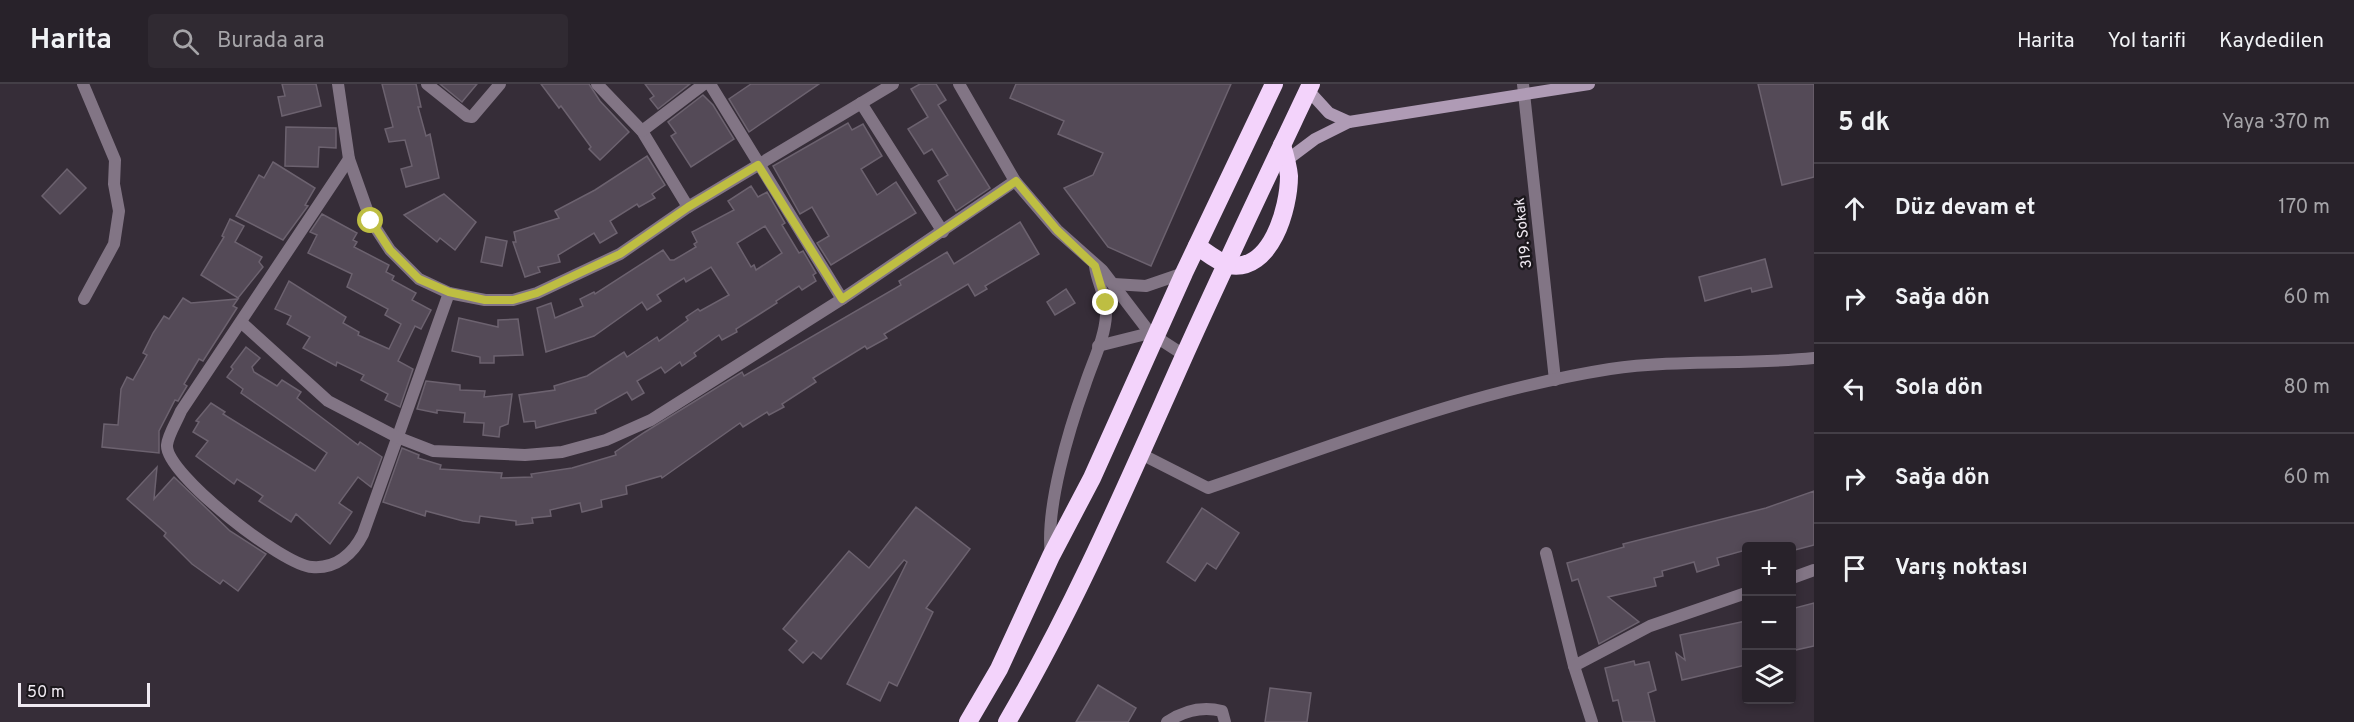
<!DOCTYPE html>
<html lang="tr">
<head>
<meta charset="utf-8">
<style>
	body { margin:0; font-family:Overpass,sans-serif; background:#302a32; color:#f1f3f6 }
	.controls { position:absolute; right:18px; bottom:18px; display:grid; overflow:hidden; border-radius:6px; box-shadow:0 3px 9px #0003 }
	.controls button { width:54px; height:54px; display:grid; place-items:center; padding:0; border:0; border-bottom:2px solid #443f47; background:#28222a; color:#f1f3f6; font:30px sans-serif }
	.scale { position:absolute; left:18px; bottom:15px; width:132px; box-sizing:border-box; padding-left:6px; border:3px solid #f0eaf2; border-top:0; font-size:16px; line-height:21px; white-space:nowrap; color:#f0eaf2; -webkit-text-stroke:4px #1b171c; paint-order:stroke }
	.stop { position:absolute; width:18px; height:18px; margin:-14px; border:4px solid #bebe42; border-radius:50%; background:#fff }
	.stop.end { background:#bebe42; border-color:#fff; box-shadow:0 2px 6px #0008 }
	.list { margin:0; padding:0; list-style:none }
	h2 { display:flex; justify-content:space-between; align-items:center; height:78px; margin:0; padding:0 24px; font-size:26px }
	h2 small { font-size:20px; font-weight:400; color:#a5a4a8 }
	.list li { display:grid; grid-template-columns:39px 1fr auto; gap:18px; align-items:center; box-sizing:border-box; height:90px; padding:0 24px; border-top:2px solid #443f47 }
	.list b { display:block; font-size:22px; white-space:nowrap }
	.list em { font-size:20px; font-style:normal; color:#a5a4a8 }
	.icon { flex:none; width:33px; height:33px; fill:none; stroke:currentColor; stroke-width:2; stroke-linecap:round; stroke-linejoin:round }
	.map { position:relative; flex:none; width:1814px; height:638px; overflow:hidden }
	header { display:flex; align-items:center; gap:36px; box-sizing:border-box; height:84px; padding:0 30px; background:#28222a; border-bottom:2px solid #443f47 }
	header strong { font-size:28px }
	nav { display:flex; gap:33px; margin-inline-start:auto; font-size:21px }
	.search { width:420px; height:54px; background:#302a32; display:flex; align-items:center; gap:15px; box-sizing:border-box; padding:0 21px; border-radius:6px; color:#a5a4a8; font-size:22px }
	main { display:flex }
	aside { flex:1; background:#28222a }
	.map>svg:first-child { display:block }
	.building { fill:#544a57; stroke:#6c626f; stroke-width:1.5; fill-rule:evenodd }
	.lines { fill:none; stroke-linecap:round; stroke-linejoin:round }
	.street { stroke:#827585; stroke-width:12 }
	.secondary { stroke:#af9bb5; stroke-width:12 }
	.highway { stroke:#f3d3fb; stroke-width:18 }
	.route { stroke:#bebe42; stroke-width:8 }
	.labels { text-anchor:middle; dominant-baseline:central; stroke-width:5; stroke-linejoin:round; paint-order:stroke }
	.street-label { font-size:15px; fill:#f0eaf2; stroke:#1b171c }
</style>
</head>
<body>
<header>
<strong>Harita</strong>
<div class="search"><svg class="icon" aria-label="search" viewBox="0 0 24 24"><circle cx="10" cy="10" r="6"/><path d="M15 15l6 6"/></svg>Burada ara</div>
<nav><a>Harita</a><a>Yol tarifi</a><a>Kaydedilen</a></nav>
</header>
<main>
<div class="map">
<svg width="1814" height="638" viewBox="0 0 1814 638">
	<rect width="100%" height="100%" fill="#362d38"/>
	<g class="building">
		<path d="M 282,0 L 316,0 L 321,22 L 282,32 L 278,13 L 285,12 Z"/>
		<path d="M 382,0 L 416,0 L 421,23 L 418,23 L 426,52 L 430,50 L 439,94 L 406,103 L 401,85 L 412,82 L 405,56 L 389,58 L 385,45 L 393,43 Z"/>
		<path d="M 440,0 L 477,0 L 462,18 Z"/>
		<path d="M 541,0 L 589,0 L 600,17 L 629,48 L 600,76 L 589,65 L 591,63 L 561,22 L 559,24 Z"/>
		<path d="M 645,0 L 690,0 L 658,25 L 650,15 L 654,12 Z"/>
		<path d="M 751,0 L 819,0 L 749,48 L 729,15 Z"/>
		<path d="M 920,0 L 936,0 L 946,16 L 938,21 L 990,104 L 956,127 L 938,97 L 948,91 L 932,65 L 924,70 L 908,45 L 928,33 L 911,5 Z"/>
		<path d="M 1016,0 L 1231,0 L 1151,182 L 1108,163 L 1064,104 L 1093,91 L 1103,69 L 1058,50 L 1064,37 L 1010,14 Z"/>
		<path d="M 1758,0 L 1814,0 L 1814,93 L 1782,101 Z"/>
		<path d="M 703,11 L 713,21 L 734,55 L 691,83 L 671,52 L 676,49 L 668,38 Z"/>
		<path d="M 848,39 L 852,46 L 863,40 L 882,72 L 861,85 L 877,111 L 896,98 L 916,129 L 831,181 L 817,159 L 829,152 L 812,123 L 800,130 L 773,82 Z"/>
		<path d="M 286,43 L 336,44 L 336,64 L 319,63 L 318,83 L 285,82 Z"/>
		<path d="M 647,72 L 665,101 L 652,110 L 655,114 L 639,123 L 637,120 L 610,137 L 617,149 L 600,159 L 594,149 L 558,171 L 560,178 L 538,183 L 540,188 L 525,193 L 513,158 L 516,158 L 514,148 L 559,134 L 555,127 L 595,106 Z"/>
		<path d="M 273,78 L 315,104 L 305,121 L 308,122 L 283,156 L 236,132 L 259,91 L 264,94 Z"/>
		<path d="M 67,85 L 86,104 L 60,130 L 42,112 Z"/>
		<path d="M 751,102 L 758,113 L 767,108 L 785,139 L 782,141 L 799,169 L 803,167 L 816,189 L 813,191 L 816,197 L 802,206 L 799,202 L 776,217 L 777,219 L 736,245 L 737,248 L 722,256 L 719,251 L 694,269 L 696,272 L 682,282 L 680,278 L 665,289 L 661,283 L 637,297 L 644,309 L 632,316 L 627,308 L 595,326 L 596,329 L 536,344 L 535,337 L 524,338 L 519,311 L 555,306 L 554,302 L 587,292 L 624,268 L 627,273 L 657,253 L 659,257 L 688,236 L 686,233 L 698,225 L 700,227 L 729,211 L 711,183 L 686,198 L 684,194 L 657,211 L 661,217 L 647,226 L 642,218 L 594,252 L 546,268 L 537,224 L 551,219 L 555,234 L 583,222 L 580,215 L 594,208 L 595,210 L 663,166 L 670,176 L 674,176 L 696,163 L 694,160 L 697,158 L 692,148 L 734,126 L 728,117 ZM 765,142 L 782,169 L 756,186 L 754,181 L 751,183 L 737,159 Z"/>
		<path d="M 444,110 L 476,138 L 455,166 L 440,154 L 437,158 L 404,131 Z"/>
		<path d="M 322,130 L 357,149 L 353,156 L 357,158 L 354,163 L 389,181 L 386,188 L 394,192 L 392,196 L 416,209 L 412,216 L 431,226 L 421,245 L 415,242 L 398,277 L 413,285 L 400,323 L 385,316 L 388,310 L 361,296 L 364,291 L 337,278 L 336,282 L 303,264 L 310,253 L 287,240 L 291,232 L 275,225 L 289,197 L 346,233 L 343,239 L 359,248 L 358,251 L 389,265 L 401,240 L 385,231 L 388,225 L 347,203 L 352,190 L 308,169 L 317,151 L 310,148 Z"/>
		<path d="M 230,135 L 244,142 L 235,158 L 262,173 L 259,178 L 263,183 L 238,214 L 201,191 L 224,153 L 222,152 Z"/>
		<path d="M 1020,138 L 1039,170 L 985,202 L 987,205 L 975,212 L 968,200 L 884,250 L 887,254 L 867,265 L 865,262 L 813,294 L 816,298 L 782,320 L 784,323 L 769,331 L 767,328 L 743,343 L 740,339 L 662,394 L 661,392 L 626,402 L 627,410 L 601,416 L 602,423 L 582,428 L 580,419 L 550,426 L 551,432 L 532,434 L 533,439 L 516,441 L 516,437 L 480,432 L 479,439 L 463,437 L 426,427 L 425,432 L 383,418 L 402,364 L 419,371 L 418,374 L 441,381 L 440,385 L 502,389 L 501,394 L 532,393 L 531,390 L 572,384 L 616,371 L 615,368 L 645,348 L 742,288 L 744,292 L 901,201 L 899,197 L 947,168 L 954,180 Z"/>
		<path d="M 486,153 L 507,157 L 502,182 L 481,178 Z"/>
		<path d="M 1765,175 L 1772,203 L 1752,208 L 1751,204 L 1705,217 L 1699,193 Z"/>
		<path d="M 1066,205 L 1075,219 L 1055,231 L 1047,218 Z"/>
		<path d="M 183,214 L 191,219 L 238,215 L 233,222 L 237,224 L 203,277 L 199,275 L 184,300 L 187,302 L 178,317 L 175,316 L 159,347 L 159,369 L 102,363 L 104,340 L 118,341 L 121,305 L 127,293 L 133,296 L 147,271 L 143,269 L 153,249 L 164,232 L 169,235 Z"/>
		<path d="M 459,234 L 498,243 L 498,236 L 518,235 L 523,271 L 494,272 L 494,279 L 480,279 L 480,273 L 452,267 Z"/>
		<path d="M 246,263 L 260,274 L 252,283 L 254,288 L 277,302 L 282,296 L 301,308 L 297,314 L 309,324 L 358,361 L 360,358 L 382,373 L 371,403 L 358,393 L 339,419 L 352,428 L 330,460 L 296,430 L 291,438 L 259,417 L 263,412 L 237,395 L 234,400 L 196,372 L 208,357 L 193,348 L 199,338 L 196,337 L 211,319 L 225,328 L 223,330 L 315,387 L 327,369 L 241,309 L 243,305 L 227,293 L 233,285 L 231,283 Z"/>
		<path d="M 426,297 L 460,301 L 460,306 L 485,307 L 484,313 L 512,310 L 508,340 L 500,343 L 499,353 L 483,351 L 484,339 L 464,338 L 465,329 L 437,326 L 437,329 L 417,325 Z"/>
		<path d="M 157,383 L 154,415 L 174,393 L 230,447 L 266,470 L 238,507 L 223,496 L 220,500 L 192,480 L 164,452 L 166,449 L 127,415 Z"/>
		<path d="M 1814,407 L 1814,461 L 1791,467 L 1791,462 L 1746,462 L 1746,466 L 1717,474 L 1719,481 L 1697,488 L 1694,478 L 1662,487 L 1663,492 L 1654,494 L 1656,502 L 1608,513 L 1639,538 L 1599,560 L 1578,495 L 1572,497 L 1567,479 L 1624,463 L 1623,460 L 1766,424 Z"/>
		<path d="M 916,423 L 970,465 L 926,524 L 933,528 L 897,602 L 889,598 L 880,617 L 847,600 L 907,478 L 904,476 L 821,575 L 813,568 L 803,579 L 789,566 L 797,557 L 783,545 L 849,467 L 869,484 Z"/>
		<path d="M 1202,424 L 1239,449 L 1216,485 L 1207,479 L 1195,497 L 1167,478 Z"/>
		<path d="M 1814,519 L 1814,562 L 1791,567 L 1791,525 Z"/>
		<path d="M 1746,537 L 1746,581 L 1682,596 L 1676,569 L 1685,576 L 1680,551 Z"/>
		<path d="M 1634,577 L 1635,581 L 1649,578 L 1656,606 L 1648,609 L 1655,638 L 1623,638 L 1618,616 L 1613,617 L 1605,584 Z"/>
		<path d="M 1098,601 L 1136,624 L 1128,638 L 1076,638 Z"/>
		<path d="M 1270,604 L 1311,609 L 1307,638 L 1265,638 Z"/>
	</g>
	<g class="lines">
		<g class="street">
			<path d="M 83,0 L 115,76 L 114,100 L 119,127 L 114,160 L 84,215"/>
			<path d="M 338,0 L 349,75 L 371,137 L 390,166 L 419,195 L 449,209 L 485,216 L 513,216 L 537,209 L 620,170 L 688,123 L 893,0"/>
			<path d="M 427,0 L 467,32 L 472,33 L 500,0"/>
			<path d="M 597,0 L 642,47 L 688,123"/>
			<path d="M 710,0 L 842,215"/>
			<path d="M 959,0 L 1015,97 L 1057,146 L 1102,186 L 1150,249 L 1184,271"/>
			<path d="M 1523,0 L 1555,296"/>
			<path d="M 861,19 L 943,148"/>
			<path d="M 642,47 L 704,0"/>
			<path d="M 349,75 L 181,327 C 177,337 168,351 167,361 C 165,390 284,482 312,483 C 336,485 353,470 363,450 L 449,209"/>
			<path d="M 1114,200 L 1146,202 L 1184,189"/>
			<path d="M 242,239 L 328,317 L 397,353 L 433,367 L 525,371 L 562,368 L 606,356 L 651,336 L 842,215 L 1015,97"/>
			<path d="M 1098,262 L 1150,249"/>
			<path d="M 1141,370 L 1208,404 C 1341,359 1471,307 1610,285 C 1678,275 1746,281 1814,274"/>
			<path d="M 1546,469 L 1574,582 L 1592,638"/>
			<path d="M 1051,471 C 1045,425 1069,345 1085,301 C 1092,279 1105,254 1106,231 C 1107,213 1097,199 1095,182"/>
			<path d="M 1792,494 L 1814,486"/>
			<path d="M 1574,582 L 1650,542 L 1746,509"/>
			<path d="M 1167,638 C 1185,626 1202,622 1222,627 L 1225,638"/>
		</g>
		<g class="secondary">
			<path d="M 1308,6 L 1329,29 L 1349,38"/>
			<path d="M 1287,76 L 1315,55 L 1349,38 L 1589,0"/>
		</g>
		<g class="highway">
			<path d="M 1197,162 C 1206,168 1218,178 1229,181 C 1271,189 1289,124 1289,92 C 1288,81 1285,71 1282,61"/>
			<path d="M 968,638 L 999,585 L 1051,472 L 1092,394 L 1184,189 L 1274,0"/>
			<path d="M 1007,638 C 1074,524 1127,400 1181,279 C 1223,185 1267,93 1311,0"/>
		</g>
	</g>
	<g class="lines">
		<path class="route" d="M 371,137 L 390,166 L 419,195 L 449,208 L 485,216 L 513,216 L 537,209 L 620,170 L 688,123 L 758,81 L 842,215 L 1016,97 L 1057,146 L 1095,182 L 1106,219"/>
	</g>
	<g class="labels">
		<g class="street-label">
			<text transform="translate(1524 149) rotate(-96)">319. Sokak</text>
		</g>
	</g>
</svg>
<div class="controls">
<button>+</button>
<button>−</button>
<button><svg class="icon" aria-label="layers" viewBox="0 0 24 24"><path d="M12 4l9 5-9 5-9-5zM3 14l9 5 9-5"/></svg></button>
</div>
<div class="scale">50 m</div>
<div class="stop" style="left:371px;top:137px"></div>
<div class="stop end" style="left:1106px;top:219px"></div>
</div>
<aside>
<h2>5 dk<small>Yaya · 370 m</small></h2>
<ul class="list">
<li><svg class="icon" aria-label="ahead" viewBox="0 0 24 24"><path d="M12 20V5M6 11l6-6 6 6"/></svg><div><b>Düz devam et</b></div><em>170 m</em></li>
<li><svg class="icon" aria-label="right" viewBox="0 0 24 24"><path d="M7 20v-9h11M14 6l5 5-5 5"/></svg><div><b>Sağa dön</b></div><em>60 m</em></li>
<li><svg class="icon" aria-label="left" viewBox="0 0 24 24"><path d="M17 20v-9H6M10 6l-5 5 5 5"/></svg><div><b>Sola dön</b></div><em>80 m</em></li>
<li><svg class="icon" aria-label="right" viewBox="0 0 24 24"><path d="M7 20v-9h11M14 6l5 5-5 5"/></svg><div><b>Sağa dön</b></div><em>60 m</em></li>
<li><svg class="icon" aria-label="arrive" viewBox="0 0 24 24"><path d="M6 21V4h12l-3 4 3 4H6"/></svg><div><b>Varış noktası</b></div></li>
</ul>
</aside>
</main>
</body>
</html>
